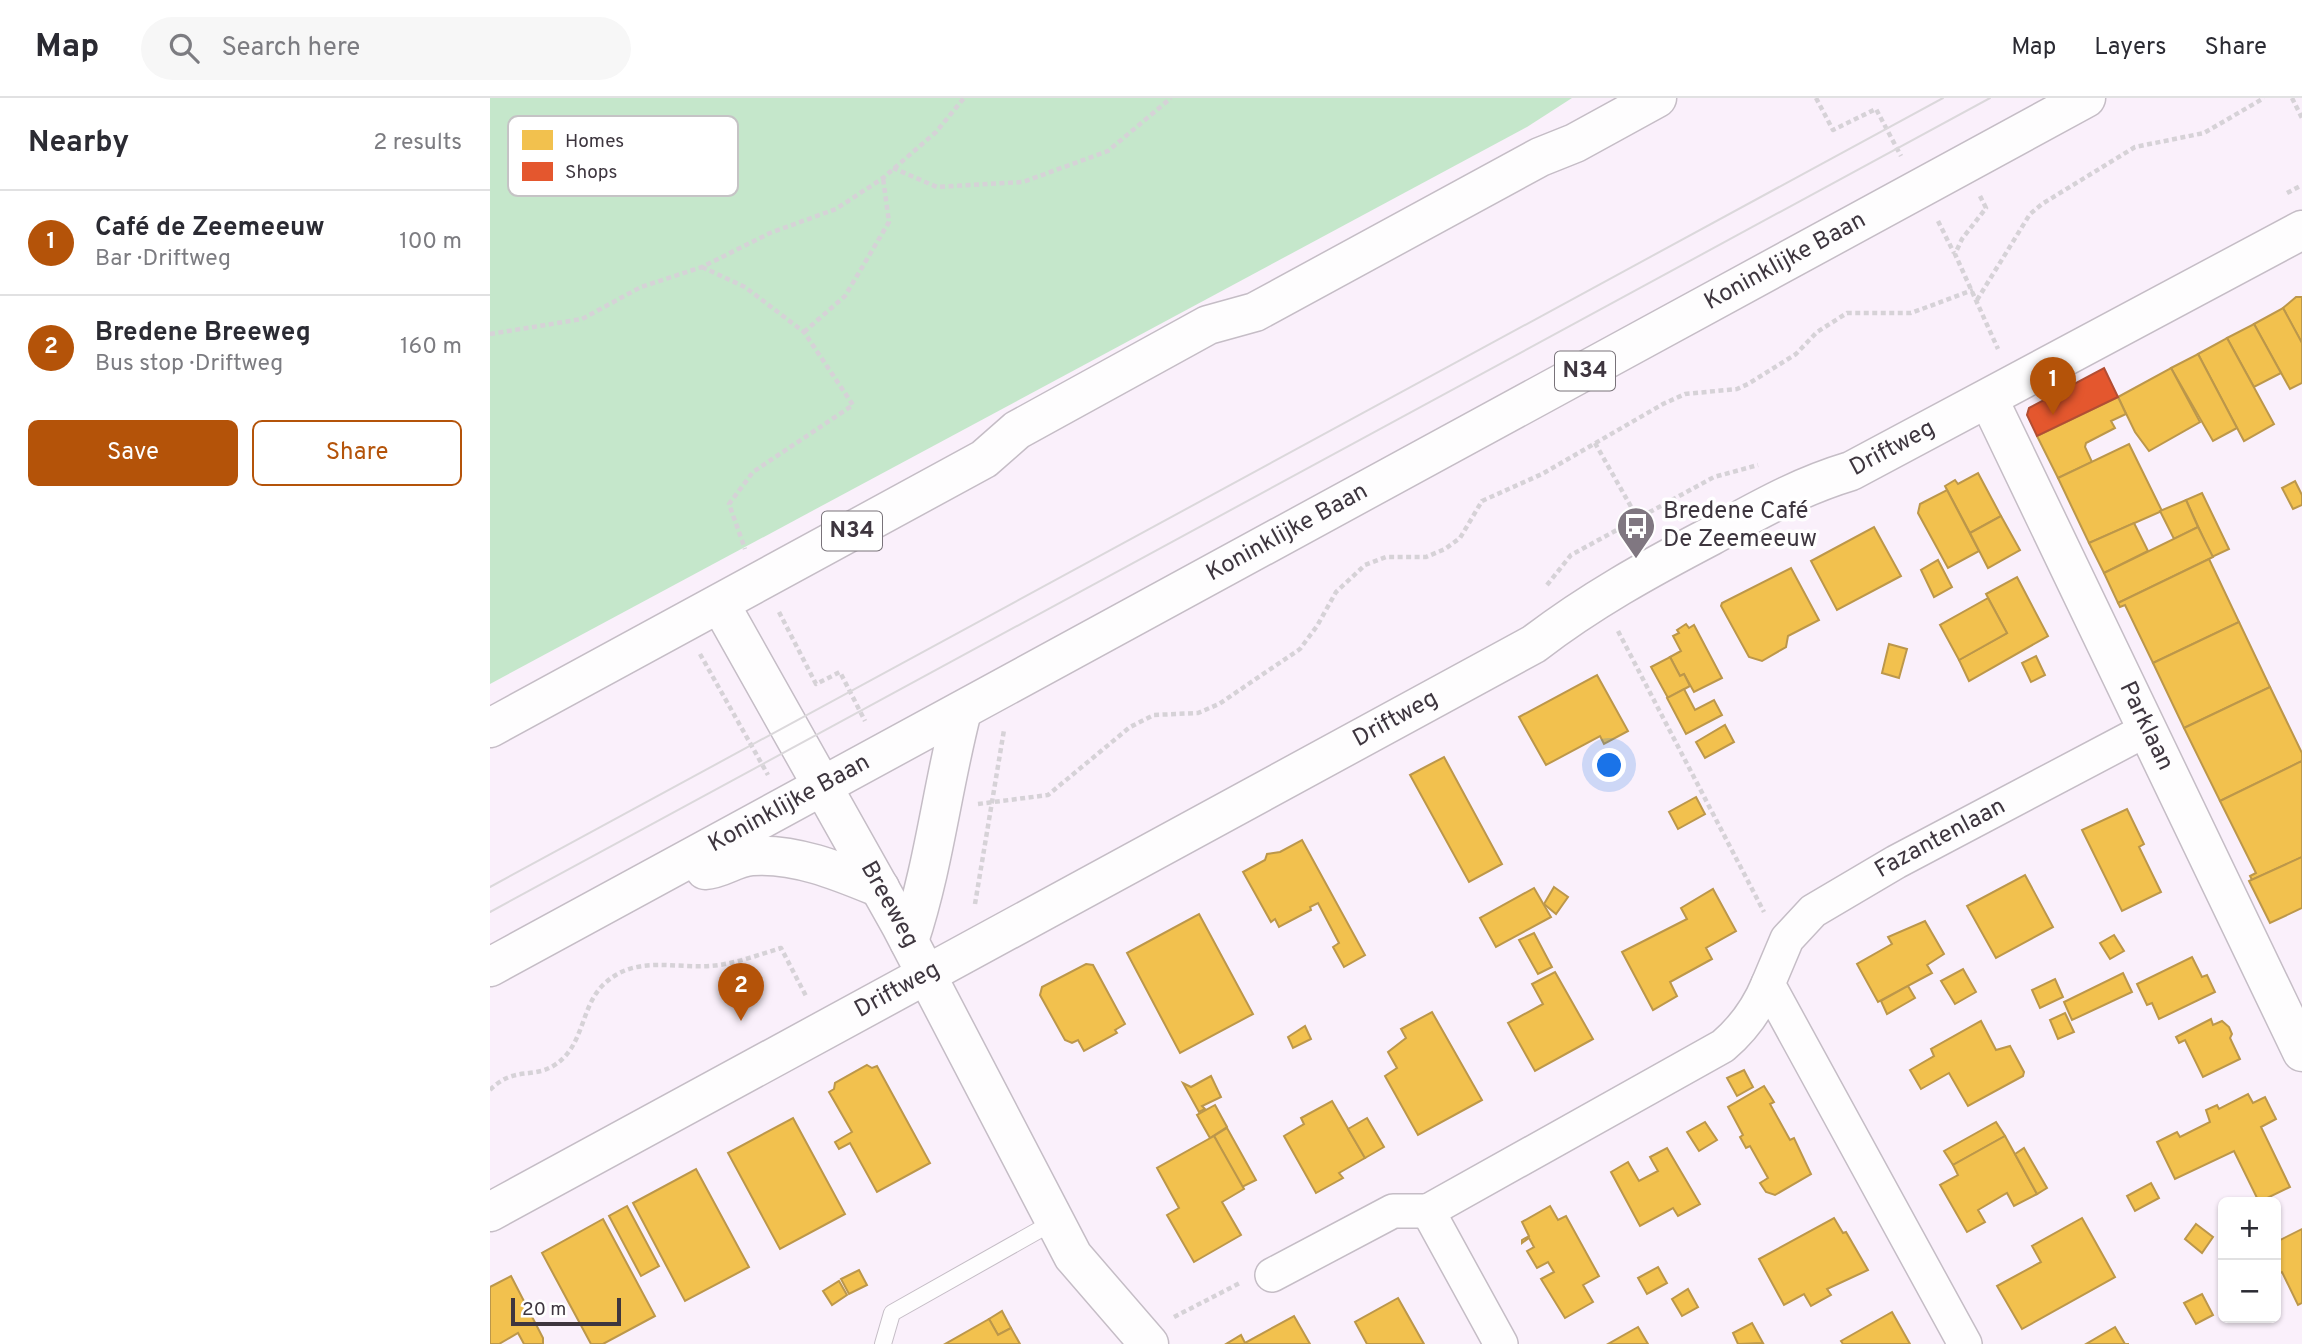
<!DOCTYPE html>
<html lang="en">
<head>
<meta charset="utf-8">
<style>
	body { margin:0; font-family:Overpass,sans-serif; background:#f7f7f7; color:#2b2b33 }
	.controls { position:absolute; right:21px; bottom:21px; display:grid; overflow:hidden; border-radius:10px; box-shadow:0 2px 5px #0004 }
	.controls button { width:63px; height:63px; display:grid; place-items:center; padding:0; border:0; border-bottom:2px solid #e1e1e2; background:#fff; color:#2b2b33; font:35px sans-serif }
	.scale { position:absolute; left:21px; bottom:18px; width:110px; box-sizing:border-box; padding-left:7px; border:4px solid #3e363f; border-top:0; font-size:19px; line-height:24px; white-space:nowrap; color:#3e363f; -webkit-text-stroke:5px #fff; paint-order:stroke }
	.you { position:absolute; left:1120px; top:668px; width:24px; height:24px; margin:-18px; border:5px solid #fff; border-radius:50%; background:#1a73e8; box-shadow:0 0 0 10px #1a73e833 }
	.badge { display:grid; place-items:center; width:46px; height:46px; border-radius:50%; background:#b45309; color:#fff; font-size:23px; font-weight:700 }
	.pin { position:absolute; translate:-50% -58px; filter:drop-shadow(0 2px 4px #0008) }
	.pin::after { content:''; position:absolute; top:37px; width:24px; height:21px; background:inherit; clip-path:polygon(0 0,100% 0,50% 100%) }
	.list { margin:0; padding:0; list-style:none }
	h2 { display:flex; justify-content:space-between; align-items:center; height:91px; margin:0; padding:0 28px; font-size:30px }
	h2 small { font-size:23px; font-weight:400; color:#7c7c81 }
	.list li { display:grid; grid-template-columns:46px 1fr auto; gap:21px; align-items:center; box-sizing:border-box; height:105px; padding:0 28px; border-top:2px solid #e1e1e2 }
	.list b { display:block; font-size:26px; white-space:nowrap }
	.list p { margin:0; font-size:23px; white-space:nowrap; color:#7c7c81 }
	.list em { font-size:23px; font-style:normal; color:#7c7c81 }
	.actions { display:flex; gap:14px; padding:21px 28px }
	.actions a { flex:1; padding:16px 0; border:2px solid #b45309; border-radius:10px; text-align:center; font-size:24px; color:#b45309 }
	.actions .main { background:#b45309; color:#fff }
	.icon { flex:none; width:38px; height:38px; fill:none; stroke:currentColor; stroke-width:2; stroke-linecap:round; stroke-linejoin:round }
	.map { position:relative; flex:none; width:1812px; height:1246px; overflow:hidden }
	header { display:flex; align-items:center; gap:42px; box-sizing:border-box; height:98px; padding:0 35px; background:#fff; border-bottom:2px solid #e1e1e2 }
	header strong { font-size:33px }
	nav { display:flex; gap:38px; margin-inline-start:auto; font-size:24px }
	.search { width:490px; height:63px; background:#f7f7f7; display:flex; align-items:center; gap:18px; box-sizing:border-box; padding:0 24px; border-radius:38px; color:#7c7c81; font-size:26px }
	main { display:flex }
	aside { flex:1; background:#fff }
	.map>svg:first-child { display:block }
	.green { fill:#c5e7cb }
	.homes { fill:#f2c14e; stroke:#bc974a; stroke-width:2 }
	.shops { fill:#e4572e; stroke:#b24d33; stroke-width:2 }
	.lines { fill:none; stroke-linecap:round; stroke-linejoin:round }
	.lane-casing { stroke:#c5bdc6; stroke-width:18 }
	.street-casing { stroke:#c5bdc6; stroke-width:36 }
	.secondary-casing { stroke:#c5bdc6; stroke-width:41 }
	.primary-casing { stroke:#c5bdc6; stroke-width:41 }
	.path { stroke:#d6d2d7; stroke-width:4.5; stroke-dasharray:5 3.5; stroke-linecap:butt }
	.lane { stroke:#fefdfe; stroke-width:16 }
	.street { stroke:#fefdfe; stroke-width:33 }
	.secondary { stroke:#fefdfe; stroke-width:38 }
	.primary { stroke:#fefdfe; stroke-width:38 }
	.tram { stroke:#dbd8db; stroke-width:2 }
	.labels { text-anchor:middle; dominant-baseline:central; stroke-width:7; stroke-linejoin:round; paint-order:stroke }
	.shield { fill:#fff; stroke:#787279; stroke-width:2 }
	.shield-label { font-size:23px; font-weight:bold; fill:#3e363f }
	.street-label { font-size:24px; fill:#3e363f; stroke:#fff }
	.poi-label { font-size:24px; fill:#3e363f; stroke:#fff; text-anchor:start }
	.key { fill:#fff; stroke:#c5c3c5; stroke-width:2 }
	.key-label { font-size:19px; fill:#3e363f }
</style>
</head>
<body>
<header>
<strong>Map</strong>
<div class="search"><svg class="icon" aria-label="search" viewBox="0 0 24 24"><circle cx="10" cy="10" r="6"/><path d="M15 15l6 6"/></svg>Search here</div>
<nav><a>Map</a><a>Layers</a><a>Share</a></nav>
</header>
<main>
<aside>
<h2>Nearby<small>2 results</small></h2>
<ul class="list">
<li><span class="badge">1</span><div><b>Café de Zeemeeuw</b><p>Bar · Driftweg</p></div><em>100 m</em></li>
<li><span class="badge">2</span><div><b>Bredene Breeweg</b><p>Bus stop · Driftweg</p></div><em>160 m</em></li>
</ul>
<div class="actions"><a class="main">Save</a><a>Share</a></div>
</aside>
<div class="map">
<svg width="1812" height="1246" viewBox="0 0 1812 1246">
	<rect width="100%" height="100%" fill="#faf0fb"/>
	<path class="green" d="M 0,0 L 1082,0 L 1037,29 L 0,586 Z"/>
	<g class="homes">
		<path d="M 1806,199 L 1812,199 L 1812,245 L 1793,210 Z"/>
		<path d="M 1793,210 L 1812,245 L 1812,285 L 1800,291 L 1764,226 Z"/>
		<path d="M 1764,226 L 1791,275 L 1764,289 L 1737,240 Z"/>
		<path d="M 1737,240 L 1784,326 L 1754,343 L 1708,256 Z"/>
		<path d="M 1708,256 L 1747,330 L 1723,343 L 1681,270 Z"/>
		<path d="M 1681,270 L 1710,324 L 1659,353 L 1645,334 L 1628,299 Z"/>
		<path d="M 1628,299 L 1636,316 L 1621,323 L 1625,330 L 1596,345 L 1595,349 L 1602,364 L 1568,380 L 1547,338 Z"/>
		<path d="M 1639,346 L 1672,413 L 1599,445 L 1568,380 Z"/>
		<path d="M 1488,375 L 1511,418 L 1480,435 L 1455,388 L 1465,382 L 1468,386 Z"/>
		<path d="M 1805,383 L 1812,397 L 1812,407 L 1803,411 L 1792,390 Z"/>
		<path d="M 1457,392 L 1489,453 L 1458,470 L 1428,415 L 1430,406 Z"/>
		<path d="M 1712,395 L 1739,451 L 1722,459 L 1696,402 Z"/>
		<path d="M 1696,402 L 1708,429 L 1684,441 L 1670,413 Z"/>
		<path d="M 1511,418 L 1530,452 L 1498,470 L 1480,435 Z"/>
		<path d="M 1644,425 L 1658,453 L 1614,475 L 1599,445 Z"/>
		<path d="M 1384,429 L 1411,478 L 1347,512 L 1321,463 Z"/>
		<path d="M 1708,429 L 1723,459 L 1628,505 L 1614,475 Z"/>
		<path d="M 1719,461 L 1749,524 L 1663,565 L 1635,507 L 1630,509 L 1628,505 Z"/>
		<path d="M 1448,462 L 1462,489 L 1444,499 L 1431,472 Z"/>
		<path d="M 1301,470 L 1329,522 L 1298,538 L 1296,549 L 1272,563 L 1259,559 L 1231,508 L 1232,505 Z"/>
		<path d="M 1527,479 L 1558,538 L 1479,583 L 1469,562 L 1517,535 L 1496,496 Z"/>
		<path d="M 1498,500 L 1517,535 L 1469,562 L 1450,527 Z"/>
		<path d="M 1749,524 L 1780,589 L 1694,630 L 1663,565 Z"/>
		<path d="M 1196,526 L 1199,530 L 1204,527 L 1232,580 L 1204,594 L 1194,576 L 1190,578 L 1180,559 L 1191,553 L 1183,538 L 1189,535 L 1187,532 Z"/>
		<path d="M 1399,546 L 1417,551 L 1409,580 L 1392,575 Z"/>
		<path d="M 1546,558 L 1555,577 L 1541,584 L 1532,565 Z"/>
		<path d="M 1180,559 L 1190,578 L 1194,576 L 1200,588 L 1178,600 L 1161,569 Z"/>
		<path d="M 1107,577 L 1138,633 L 1114,646 L 1110,638 L 1056,667 L 1029,619 Z"/>
		<path d="M 1780,589 L 1812,655 L 1812,663 L 1730,703 L 1694,630 Z"/>
		<path d="M 1194,591 L 1205,612 L 1224,602 L 1232,617 L 1196,636 L 1177,600 Z"/>
		<path d="M 1235,627 L 1244,644 L 1215,660 L 1206,644 Z"/>
		<path d="M 954,659 L 1012,766 L 979,784 L 920,677 Z"/>
		<path d="M 1812,663 L 1812,759 L 1762,782 L 1760,778 L 1766,775 L 1730,703 Z"/>
		<path d="M 1206,699 L 1215,716 L 1188,731 L 1179,714 Z"/>
		<path d="M 1637,711 L 1654,746 L 1649,749 L 1671,794 L 1632,813 L 1592,732 Z"/>
		<path d="M 812,742 L 875,857 L 854,869 L 843,849 L 849,845 L 828,805 L 820,809 L 821,812 L 789,829 L 785,821 L 781,824 L 753,774 L 775,762 L 777,756 L 790,754 Z"/>
		<path d="M 1812,759 L 1812,810 L 1780,825 L 1759,783 Z"/>
		<path d="M 1535,777 L 1563,829 L 1506,860 L 1477,808 Z"/>
		<path d="M 1064,789 L 1078,799 L 1066,816 L 1054,806 Z"/>
		<path d="M 1044,790 L 1061,819 L 1006,849 L 990,820 Z"/>
		<path d="M 1223,791 L 1246,833 L 1216,850 L 1222,861 L 1180,884 L 1187,898 L 1163,912 L 1132,854 L 1197,821 L 1191,810 Z"/>
		<path d="M 709,816 L 763,916 L 690,955 L 637,855 Z"/>
		<path d="M 1435,823 L 1454,856 L 1437,867 L 1442,875 L 1388,904 L 1367,866 L 1402,846 L 1398,839 Z"/>
		<path d="M 1044,835 L 1062,869 L 1048,876 L 1029,842 Z"/>
		<path d="M 1624,837 L 1634,853 L 1620,861 L 1610,845 Z"/>
		<path d="M 1702,859 L 1712,879 L 1717,877 L 1725,894 L 1669,921 L 1662,905 L 1657,907 L 1647,886 Z"/>
		<path d="M 596,866 L 603,867 L 635,926 L 625,932 L 627,935 L 594,953 L 588,942 L 582,945 L 575,942 L 550,897 L 552,889 Z"/>
		<path d="M 1473,871 L 1486,894 L 1465,906 L 1451,883 Z"/>
		<path d="M 1065,874 L 1103,941 L 1045,973 L 1018,925 L 1053,906 L 1042,886 Z"/>
		<path d="M 1633,875 L 1642,894 L 1582,922 L 1574,904 Z"/>
		<path d="M 1565,881 L 1573,899 L 1550,910 L 1542,892 Z"/>
		<path d="M 1418,888 L 1425,900 L 1397,916 L 1391,903 Z"/>
		<path d="M 942,914 L 992,1002 L 928,1037 L 895,978 L 907,970 L 898,954 L 916,940 L 911,931 Z"/>
		<path d="M 1575,915 L 1584,934 L 1568,941 L 1560,922 Z"/>
		<path d="M 1721,921 L 1723,927 L 1732,923 L 1739,929 L 1742,936 L 1740,940 L 1750,961 L 1713,979 L 1695,942 L 1689,945 L 1686,939 Z"/>
		<path d="M 1491,923 L 1506,952 L 1520,948 L 1534,974 L 1533,978 L 1478,1008 L 1459,975 L 1431,991 L 1420,972 L 1444,958 L 1441,951 Z"/>
		<path d="M 815,928 L 821,941 L 803,950 L 798,939 Z"/>
		<path d="M 377,967 L 382,970 L 387,968 L 440,1065 L 387,1094 L 360,1045 L 349,1051 L 345,1044 L 362,1034 L 339,994 L 344,991 L 345,985 Z"/>
		<path d="M 1254,972 L 1263,989 L 1247,998 L 1237,980 Z"/>
		<path d="M 721,978 L 731,999 L 712,1008 L 715,1011 L 709,1014 L 693,985 L 701,989 Z"/>
		<path d="M 1274,988 L 1284,1004 L 1280,1006 L 1300,1042 L 1304,1040 L 1321,1076 L 1285,1097 L 1276,1094 L 1270,1085 L 1278,1080 L 1260,1048 L 1256,1050 L 1250,1039 L 1253,1037 L 1238,1009 Z"/>
		<path d="M 1758,996 L 1763,1005 L 1775,999 L 1786,1021 L 1771,1029 L 1800,1089 L 1769,1104 L 1744,1053 L 1685,1081 L 1667,1044 L 1687,1034 L 1690,1039 L 1720,1024 L 1716,1012 L 1727,1007 L 1729,1011 Z"/>
		<path d="M 842,1003 L 875,1060 L 849,1075 L 853,1080 L 826,1095 L 794,1038 L 814,1026 L 811,1020 Z"/>
		<path d="M 725,1007 L 737,1029 L 720,1040 L 707,1017 Z"/>
		<path d="M 303,1020 L 355,1116 L 290,1151 L 238,1055 Z"/>
		<path d="M 877,1020 L 894,1049 L 875,1060 L 858,1031 Z"/>
		<path d="M 1215,1024 L 1227,1042 L 1209,1053 L 1197,1034 Z"/>
		<path d="M 1506,1024 L 1515,1038 L 1463,1067 L 1454,1053 Z"/>
		<path d="M 737,1030 L 766,1082 L 752,1089 L 724,1038 Z"/>
		<path d="M 724,1038 L 754,1091 L 732,1104 L 751,1137 L 704,1164 L 677,1117 L 689,1110 L 667,1070 Z"/>
		<path d="M 1515,1038 L 1547,1096 L 1524,1108 L 1517,1095 L 1488,1112 L 1495,1124 L 1477,1134 L 1450,1087 L 1468,1077 L 1463,1067 Z"/>
		<path d="M 1177,1050 L 1210,1106 L 1188,1118 L 1183,1110 L 1150,1128 L 1121,1074 L 1138,1064 L 1149,1083 L 1168,1073 L 1160,1059 Z"/>
		<path d="M 1534,1050 L 1557,1090 L 1547,1096 L 1525,1056 Z"/>
		<path d="M 206,1071 L 259,1169 L 195,1203 L 143,1105 Z"/>
		<path d="M 1661,1085 L 1669,1100 L 1645,1113 L 1637,1098 Z"/>
		<path d="M 137,1108 L 169,1168 L 151,1178 L 119,1118 Z"/>
		<path d="M 1060,1108 L 1068,1122 L 1076,1118 L 1109,1178 L 1093,1187 L 1103,1204 L 1075,1220 L 1051,1181 L 1064,1174 L 1058,1164 L 1047,1170 L 1037,1153 L 1044,1149 L 1039,1140 L 1032,1145 L 1032,1142 L 1039,1138 L 1032,1124 Z"/>
		<path d="M 1344,1120 L 1353,1135 L 1356,1134 L 1378,1172 L 1337,1191 L 1341,1197 L 1321,1208 L 1314,1196 L 1294,1207 L 1269,1161 Z"/>
		<path d="M 1592,1120 L 1625,1179 L 1532,1231 L 1507,1188 L 1551,1164 L 1542,1148 Z"/>
		<path d="M 113,1121 L 165,1218 L 113,1246 L 101,1246 L 52,1155 Z"/>
		<path d="M 1706,1126 L 1723,1139 L 1712,1155 L 1695,1141 Z"/>
		<path d="M 1812,1131 L 1812,1205 L 1808,1207 L 1792,1174 L 1786,1177 L 1786,1144 Z"/>
		<path d="M 1168,1169 L 1177,1185 L 1157,1196 L 1148,1180 Z"/>
		<path d="M 369,1172 L 377,1187 L 359,1196 L 351,1181 Z"/>
		<path d="M 21,1178 L 53,1240 L 53,1246 L 34,1246 L 28,1235 L 9,1246 L 0,1246 L 0,1189 Z"/>
		<path d="M 349,1183 L 357,1197 L 342,1207 L 333,1193 Z"/>
		<path d="M 1198,1191 L 1208,1209 L 1192,1218 L 1182,1201 Z"/>
		<path d="M 1712,1196 L 1723,1217 L 1706,1226 L 1694,1205 Z"/>
		<path d="M 908,1200 L 934,1246 L 877,1246 L 865,1224 Z"/>
		<path d="M 512,1213 L 521,1230 L 508,1237 L 499,1221 Z"/>
		<path d="M 1402,1214 L 1420,1246 L 1353,1246 L 1351,1243 Z"/>
		<path d="M 804,1218 L 820,1246 L 736,1246 L 751,1237 L 755,1245 Z"/>
		<path d="M 499,1221 L 508,1237 L 521,1230 L 530,1246 L 455,1246 Z"/>
		<path d="M 1262,1225 L 1273,1245 L 1248,1246 L 1243,1235 Z"/>
		<path d="M 1148,1229 L 1158,1246 L 1118,1246 Z"/>
		<path d="M 1625,1229 L 1635,1246 L 1639,1246 L 1596,1246 Z"/>
	</g>
	<path class="shops" d="M 1614,270 L 1628,299 L 1547,338 L 1537,317 L 1539,310 Z"/>
	<g class="lines">
		<defs>
			<path id="lane" d="M 393,1246 L 402,1215 L 565,1123"/>
			<g id="street">
				<path d="M 782,1177 L 903,1113 L 938,1113"/>
				<path d="M 1011,1246 L 938,1113 L 1233,948 C 1253,931 1268,910 1278,886"/>
				<path id="s1" d="M 1475,1246 L 1278,886 L 1297,841 L 1323,813 L 1406,764 L 1656,632"/>
			</g>
			<g id="secondary">
				<path id="s2" d="M 1499,302 L 1812,954"/>
				<path id="s3" d="M 230,506 L 411,828 L 583,1158 L 659,1246"/>
				<path id="s4" d="M 0,1114 L 1044,546 C 1100,503 1158,471 1221,438 C 1269,412 1308,389 1361,373 L 1812,132"/>
			</g>
			<g id="primary">
				<path d="M 0,630 L 494,361 L 527,332 L 718,227 L 765,214 L 1050,59 L 1085,45 L 1167,0"/>
				<path d="M 215,772 C 232,771 245,759 262,758 C 307,755 351,774 390,790"/>
				<path d="M 419,843 C 444,768 452,690 472,613"/>
				<path id="s5" d="M 0,869 L 1596,0"/>
			</g>
		</defs>
		<use href="#lane" class="lane-casing"/>
		<use href="#street" class="street-casing"/>
		<use href="#secondary" class="secondary-casing"/>
		<use href="#primary" class="primary-casing"/>
		<g class="path">
			<path d="M 1326,0 L 1343,32 L 1386,11 L 1411,58"/>
			<path d="M 1802,0 L 1812,20"/>
			<path d="M 403,70 L 447,89 L 533,84 L 618,53 L 681,0"/>
			<path d="M 1797,95 L 1812,87"/>
			<path d="M 1490,98 L 1496,110 L 1472,141 L 1465,156 L 1508,251"/>
			<path d="M 1448,123 L 1464,155"/>
			<path d="M 212,169 L 255,189 L 314,234 L 363,307 L 263,374 L 239,406 L 255,451"/>
			<path d="M 1487,202 L 1540,116 L 1552,106 L 1645,49 L 1714,35 L 1774,0"/>
			<path d="M 314,234 L 355,198 L 399,124 L 393,80"/>
			<path d="M 0,236 L 92,221 L 151,189 L 212,169 L 280,135 L 346,111 L 393,80 L 446,34 L 474,0"/>
			<path d="M 1105,345 L 1148,421"/>
			<path d="M 1057,487 L 1081,457 L 1224,379 L 1268,367"/>
			<path d="M 289,514 L 326,586 L 350,574 L 375,623"/>
			<path d="M 1128,533 L 1274,814"/>
			<path d="M 210,556 L 278,677"/>
			<path d="M 488,706 L 558,697 L 640,629 L 664,617 L 708,615 L 729,606 L 810,551 L 827,528 L 846,494 L 875,467 L 896,459 L 936,459 L 955,451 L 970,440 L 992,403 L 1052,376 L 1173,306 L 1195,296 L 1247,291 L 1258,286 L 1306,256 L 1327,234 L 1357,215 L 1421,215 L 1483,192"/>
			<path d="M 485,806 L 514,632"/>
			<path d="M 0,992 C 24,968 41,981 63,968 C 94,950 90,911 112,888 C 145,854 188,873 229,867 C 250,864 271,856 291,850 L 316,898"/>
			<path d="M 684,1219 L 750,1185"/>
		</g>
		<use href="#lane" class="lane"/>
		<use href="#street" class="street"/>
		<use href="#secondary" class="secondary"/>
		<use href="#primary" class="primary"/>
		<g class="tram">
			<path d="M 0,789 L 1453,0"/>
			<path d="M 0,814 L 1500,0"/>
		</g>
	</g>
	<defs>
		<symbol id="bus-pin" viewBox="-11 -11 22 30"><path d="M0 17L-7.5 6A9.5 9.5 0 1 1 7.5 6Z" fill="#807781" stroke="#fff"/><path d="M-5-6H5V4H4V6H2V4H-2V6H-4V4H-5ZM-3.5-4V0h7V-4ZM-3.5 1.2v1.5H-2V1.2ZM2 1.2v1.5H3.5V1.2Z" fill="#fff"/></symbol>
	</defs>
	<g fill-rule="evenodd">
		<use href="#bus-pin" x="1124" y="406" width="44" height="60"/>
	</g>
	<g class="labels">
		<g class="shield">
			<rect x="1065" y="253.5" width="60" height="39" rx="5"/>
			<rect x="332" y="413.5" width="60" height="39" rx="5"/>
		</g>
		<g class="shield-label">
			<text x="1095" y="273">N34</text>
			<text x="362" y="433">N34</text>
		</g>
		<g class="street-label">
			<text stroke="none"><textPath href="#s5" startOffset="1475">Koninklijke Baan</textPath></text>
			<text stroke="none"><textPath href="#s4" startOffset="1598">Driftweg</textPath></text>
			<text stroke="none"><textPath href="#s5" startOffset="908">Koninklijke Baan</textPath></text>
			<text stroke="none"><textPath href="#s4" startOffset="1031">Driftweg</textPath></text>
			<text stroke="none"><textPath href="#s2" startOffset="362">Parklaan</textPath></text>
			<text stroke="none"><textPath href="#s5" startOffset="341">Koninklijke Baan</textPath></text>
			<text stroke="none"><textPath href="#s1" startOffset="644">Fazantenlaan</textPath></text>
			<text stroke="none"><textPath href="#s3" startOffset="345">Breeweg</textPath></text>
			<text stroke="none"><textPath href="#s4" startOffset="464">Driftweg</textPath></text>
		</g>
		<g class="poi-label">
			<text x="1173" y="414">Bredene Café<tspan x="1173" dy="28">De Zeemeeuw</tspan></text>
		</g>
	</g>
	<rect x="18" y="18" width="230" height="80" rx="10" class="key"/>
	<rect x="32" y="32" width="31" height="20" fill="#f2c14e"/>
	<rect x="32" y="64" width="31" height="19" fill="#e4572e"/>
	<g class="key-label">
		<text x="75" y="49">Homes</text>
		<text x="75" y="80">Shops</text>
	</g>
</svg>
<div class="controls">
<button>+</button>
<button>−</button>
</div>
<div class="scale">20 m</div>
<div class="you"></div>
<div class="pin badge" style="left:1563px;top:317px">1</div>
<div class="pin badge" style="left:251px;top:923px">2</div>
</div>
</main>
</body>
</html>
